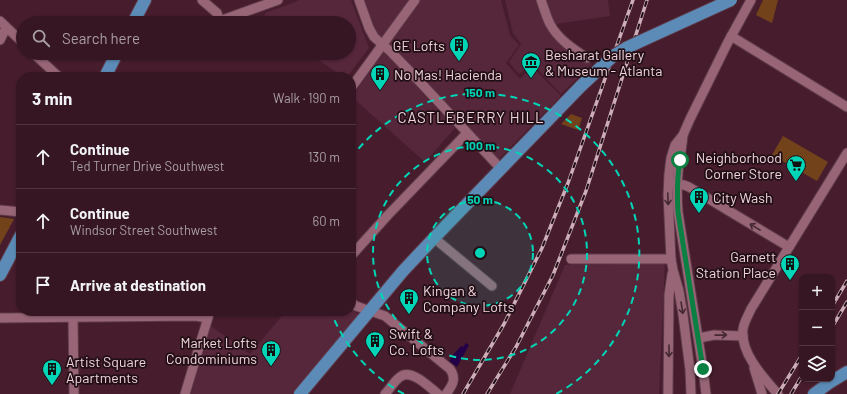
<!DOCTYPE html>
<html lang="en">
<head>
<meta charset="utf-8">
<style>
	body { margin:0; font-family:Barlow,sans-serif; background:#40232f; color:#f1f3f6 }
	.controls { position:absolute; right:12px; bottom:12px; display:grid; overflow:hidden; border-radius:8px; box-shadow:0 1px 3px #0004 }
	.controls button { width:36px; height:36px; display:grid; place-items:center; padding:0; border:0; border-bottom:1px solid #4f3540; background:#351622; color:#f1f3f6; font:20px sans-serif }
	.stop { position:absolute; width:12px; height:12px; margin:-9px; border:3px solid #0b8043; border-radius:50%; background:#fff }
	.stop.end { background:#0b8043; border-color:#fff; box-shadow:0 1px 4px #0008 }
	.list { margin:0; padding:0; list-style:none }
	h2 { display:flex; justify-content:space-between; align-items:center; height:52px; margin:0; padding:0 16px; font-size:17px }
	h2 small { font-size:13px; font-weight:400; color:#aa9fa5 }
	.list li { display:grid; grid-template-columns:26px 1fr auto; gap:12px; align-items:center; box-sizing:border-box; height:64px; padding:0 16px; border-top:1px solid #4f3540 }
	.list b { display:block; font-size:15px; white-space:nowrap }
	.list p { margin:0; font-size:13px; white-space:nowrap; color:#aa9fa5 }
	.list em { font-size:13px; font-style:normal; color:#aa9fa5 }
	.icon { flex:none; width:22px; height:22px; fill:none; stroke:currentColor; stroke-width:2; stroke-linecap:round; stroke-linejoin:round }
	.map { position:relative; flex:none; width:847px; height:394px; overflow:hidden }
	.search { position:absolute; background:#351622; box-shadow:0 1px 3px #0004; left:16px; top:16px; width:340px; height:44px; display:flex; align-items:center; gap:10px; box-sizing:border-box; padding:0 14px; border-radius:22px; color:#aa9fa5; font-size:15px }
	.panel { position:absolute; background:#351622; box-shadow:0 1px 3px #0004; left:16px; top:72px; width:340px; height:244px; border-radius:16px }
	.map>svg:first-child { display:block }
	.built { fill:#56263a }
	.green { fill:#72431b }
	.water { fill:#230048 }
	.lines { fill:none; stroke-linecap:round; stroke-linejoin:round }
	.minor-casing { stroke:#5e3a49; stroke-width:11 }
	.major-casing { stroke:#5e3a49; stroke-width:14 }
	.minor { stroke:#976576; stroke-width:9 }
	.major { stroke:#5b8bb6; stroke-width:12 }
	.rail-casing { stroke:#cdadb7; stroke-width:3.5 }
	.rail { stroke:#210f15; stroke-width:2; stroke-dasharray:6; stroke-linecap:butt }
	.major-bridge-casing { stroke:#5e3a49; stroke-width:14; stroke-linecap:butt }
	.major-bridge { stroke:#5b8bb6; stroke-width:12 }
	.oneway { stroke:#442932 }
	.route { stroke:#0b8043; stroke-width:5 }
	.ring { fill:none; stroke:#00d5b7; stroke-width:2; stroke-dasharray:7 5 }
	.labels { text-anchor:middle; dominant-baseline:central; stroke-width:3.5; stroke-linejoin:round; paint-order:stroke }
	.poi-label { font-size:14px; fill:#f1d4dd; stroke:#210f15; text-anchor:start }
	.neighbourhood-label { font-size:15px; letter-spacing:1px; fill:#f1d4dd; stroke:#210f15 }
	.centre { fill:#00d5b7; stroke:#210f15; stroke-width:2 }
	.ring-label { font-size:12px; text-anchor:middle; font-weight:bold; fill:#00d5b7; stroke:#210f15; stroke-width:3.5; stroke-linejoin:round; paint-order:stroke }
</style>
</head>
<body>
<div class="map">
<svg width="847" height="394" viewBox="0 0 847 394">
	<rect width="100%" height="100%" fill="#471d2d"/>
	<g class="built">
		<path d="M 300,0 L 351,0 L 369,48 L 347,77 L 343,77 L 313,56 L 265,53 L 349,53 L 349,23 L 264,23 L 265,13 Z"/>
		<path d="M 363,0 L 501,0 L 510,35 L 519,45 L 506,63 L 520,79 L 532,67 L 561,96 L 499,159 L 419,78 L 375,31 Z"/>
		<path d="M 505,0 L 608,0 L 610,16 L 556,24 L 562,43 L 592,64 L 561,94 L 532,63 L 519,74 L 509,62 L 521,44 L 513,33 Z"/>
		<path d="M 384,51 L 455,128 L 425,162 L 352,97 Z"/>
		<path d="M 665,263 L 659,394 L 510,394 L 565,265 Z"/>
		<path d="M 351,309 L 359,315 L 292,394 L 191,394 L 211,326 L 250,354 L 286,311 L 351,311 Z"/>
	</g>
	<g class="green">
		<path d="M 763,0 L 778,0 L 772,23 L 756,15 Z"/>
		<path d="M 571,114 L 582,118 L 578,130 L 561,124 Z"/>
		<path d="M 783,136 L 828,162 L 817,181 L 772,155 Z"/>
		<path d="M 0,217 L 14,219 L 0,245 Z"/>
	</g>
	<path class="water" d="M 466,343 L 469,345 L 457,367 L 449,361 L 451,359 L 450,358 L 461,346 L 463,347 Z"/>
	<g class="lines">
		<defs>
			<g id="minor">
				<path d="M 202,0 L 217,13 L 220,21"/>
				<path d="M 359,0 L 369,28 L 374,37 L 391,52 L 420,82 L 501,169"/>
				<path d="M 541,0 C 544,8 546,16 550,24 C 558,39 573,49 587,58"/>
				<path d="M 0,21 L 23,43"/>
				<path d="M 214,23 L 278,0"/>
				<path d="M 731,36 L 847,107"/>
				<path d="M 0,40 L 6,28"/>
				<path d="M 33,53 L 59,77"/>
				<path d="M 351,88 L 415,0"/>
				<path d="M 683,135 C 682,148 679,161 678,173 C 677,186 677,199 678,212 L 703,369 L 706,394"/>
				<path d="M 673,184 L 684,185 L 689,187 L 789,247"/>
				<path d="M 0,210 L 21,212"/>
				<path d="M 434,238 L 492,286"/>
				<path d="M 351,256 L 388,215 L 467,133"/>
				<path d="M 571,259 L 671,259"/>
				<path d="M 351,302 L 356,306 L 385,316 L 450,369 C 457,379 452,386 446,394"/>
				<path d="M 73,317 L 74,394"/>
				<path d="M 0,318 L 196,316 L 207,318"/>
				<path d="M 699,338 L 714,335 L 743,336"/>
				<path d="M 754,368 L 762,394"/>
				<path d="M 185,394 L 210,311"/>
				<path d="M 385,394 C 390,389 394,381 400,377 C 411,368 429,387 438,394"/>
				<path d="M 668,394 L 669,295 L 672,274"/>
				<path d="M 691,394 L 690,370 L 683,315 L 679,291 L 673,270 L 671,259 L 668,195 L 669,174 L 671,158 L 675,145 L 683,135 L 690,119 L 727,44 L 751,0"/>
				<path d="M 778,394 C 763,377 740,353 743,329 C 744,322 748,316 751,309 L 847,153"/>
			</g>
			<g id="major">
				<path d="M 133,23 L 145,0"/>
				<path d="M 105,77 L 117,53"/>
				<path d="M 0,275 L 21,235"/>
				<path d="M 300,394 L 403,271 L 434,238 L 581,86"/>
				<path d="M 814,394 L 829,383 L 847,372"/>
			</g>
		</defs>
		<use href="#minor" class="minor-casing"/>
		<use href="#major" class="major-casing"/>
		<use href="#minor" class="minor"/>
		<use href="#major" class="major"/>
		<defs>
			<g id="rail">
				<path d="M 832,306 L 847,281"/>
				<path d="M 832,327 L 847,302"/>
				<path d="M 463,394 L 504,324 L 542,248 L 568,183 L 633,0"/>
				<path d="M 487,394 L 516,347 L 553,275 L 586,191 L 647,0"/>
				<path d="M 778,394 L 802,355"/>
				<path d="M 791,394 L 802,376"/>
			</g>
		</defs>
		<use href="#rail" class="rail-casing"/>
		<use href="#rail" class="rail"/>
		<defs>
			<path id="major-bridge" d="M 581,86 L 613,56 L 626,48 L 641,41 L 731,0"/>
		</defs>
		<use href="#major-bridge" class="major-bridge-casing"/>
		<use href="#major-bridge" class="major-bridge"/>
	</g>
	<defs><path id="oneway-shaft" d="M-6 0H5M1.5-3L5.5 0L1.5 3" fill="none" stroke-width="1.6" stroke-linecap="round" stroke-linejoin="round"/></defs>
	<g class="oneway">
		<use href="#oneway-shaft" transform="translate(668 199) rotate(88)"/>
		<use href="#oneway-shaft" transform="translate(755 227) rotate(-149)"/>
		<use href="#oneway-shaft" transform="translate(682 308) rotate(81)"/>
		<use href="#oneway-shaft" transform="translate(721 335) rotate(-1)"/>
		<use href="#oneway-shaft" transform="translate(669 351) rotate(90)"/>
	</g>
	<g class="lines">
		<path class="route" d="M 680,160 C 677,177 677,194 678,212 L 703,369"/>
	</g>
	<circle cx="480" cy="253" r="53" fill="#00d5b7" fill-opacity=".12"/>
	<g class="ring">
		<circle cx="480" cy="253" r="53"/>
		<circle cx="480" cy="253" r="107"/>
		<path d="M404 394A160 160 0 0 1 331 312M351 158A160 160 0 1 1 556 394"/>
	</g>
	<defs>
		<symbol id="building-pin" viewBox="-11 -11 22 30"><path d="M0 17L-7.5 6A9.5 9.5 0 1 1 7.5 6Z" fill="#00d5b7" stroke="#210f15"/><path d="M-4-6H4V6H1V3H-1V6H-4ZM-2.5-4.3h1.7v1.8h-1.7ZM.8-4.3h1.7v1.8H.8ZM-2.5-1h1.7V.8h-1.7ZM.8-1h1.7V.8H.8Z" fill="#111"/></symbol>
		<symbol id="museum-pin" viewBox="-11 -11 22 30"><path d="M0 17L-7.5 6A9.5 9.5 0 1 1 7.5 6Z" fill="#00d5b7" stroke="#210f15"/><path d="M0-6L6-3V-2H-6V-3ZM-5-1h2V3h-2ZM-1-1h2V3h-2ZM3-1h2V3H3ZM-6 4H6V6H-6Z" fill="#111"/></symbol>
		<symbol id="supermarket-pin" viewBox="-11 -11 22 30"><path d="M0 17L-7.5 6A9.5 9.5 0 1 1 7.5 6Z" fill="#00d5b7" stroke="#210f15"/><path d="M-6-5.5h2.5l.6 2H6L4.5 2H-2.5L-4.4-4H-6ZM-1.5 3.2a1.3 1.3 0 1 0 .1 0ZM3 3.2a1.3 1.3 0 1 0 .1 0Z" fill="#111"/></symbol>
	</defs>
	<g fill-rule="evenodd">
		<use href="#building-pin" x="448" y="34" width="22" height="30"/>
		<use href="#museum-pin" x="520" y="51" width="22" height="30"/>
		<use href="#building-pin" x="369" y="63" width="22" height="30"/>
		<use href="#supermarket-pin" x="785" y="154" width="22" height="30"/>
		<use href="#building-pin" x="688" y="186" width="22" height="30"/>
		<use href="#building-pin" x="779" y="253" width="22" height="30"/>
		<use href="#building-pin" x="398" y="287" width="22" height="30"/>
		<use href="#building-pin" x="364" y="330" width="22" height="30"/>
		<use href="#building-pin" x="260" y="339" width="22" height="30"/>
		<use href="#building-pin" x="41" y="358" width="22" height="30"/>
	</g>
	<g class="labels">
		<g class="poi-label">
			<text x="445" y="45" text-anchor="end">GE Lofts</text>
			<text x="545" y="54">Besharat Gallery<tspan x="545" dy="16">&amp; Museum - Atlanta</tspan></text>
			<text x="394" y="74">No Mas! Hacienda</text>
			<text x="782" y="157" text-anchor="end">Neighborhood<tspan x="782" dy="16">Corner Store</tspan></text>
			<text x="713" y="197">City Wash</text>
			<text x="776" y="256" text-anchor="end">Garnett<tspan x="776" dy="16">Station Place</tspan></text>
			<text x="423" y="290">Kingan &amp;<tspan x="423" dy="16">Company Lofts</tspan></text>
			<text x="389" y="333">Swift &amp;<tspan x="389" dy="16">Co. Lofts</tspan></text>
			<text x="257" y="342" text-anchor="end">Market Lofts<tspan x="257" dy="16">Condominiums</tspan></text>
			<text x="66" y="361">Artist Square<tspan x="66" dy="16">Apartments</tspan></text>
		</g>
		<g class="neighbourhood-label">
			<text x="471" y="117">CASTLEBERRY HILL</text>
		</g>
	</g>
	<circle cx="480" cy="253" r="6" class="centre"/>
	<g class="ring-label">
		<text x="480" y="97">150 m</text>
		<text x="480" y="150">100 m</text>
		<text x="480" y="204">50 m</text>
	</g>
</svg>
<div class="controls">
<button>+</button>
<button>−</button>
<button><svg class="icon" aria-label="layers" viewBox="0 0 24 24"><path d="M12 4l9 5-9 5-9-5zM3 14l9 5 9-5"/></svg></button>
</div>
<div class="stop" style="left:680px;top:160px"></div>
<div class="stop end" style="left:703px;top:369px"></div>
<div class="search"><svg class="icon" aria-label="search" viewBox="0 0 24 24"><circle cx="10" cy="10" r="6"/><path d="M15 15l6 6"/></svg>Search here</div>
<section class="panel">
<h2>3 min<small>Walk · 190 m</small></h2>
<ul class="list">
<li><svg class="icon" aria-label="ahead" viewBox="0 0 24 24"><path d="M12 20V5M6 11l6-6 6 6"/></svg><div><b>Continue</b><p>Ted Turner Drive Southwest</p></div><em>130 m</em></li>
<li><svg class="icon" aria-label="ahead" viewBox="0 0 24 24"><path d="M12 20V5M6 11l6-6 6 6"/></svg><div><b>Continue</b><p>Windsor Street Southwest</p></div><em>60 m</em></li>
<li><svg class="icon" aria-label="arrive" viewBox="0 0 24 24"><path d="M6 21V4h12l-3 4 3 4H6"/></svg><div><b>Arrive at destination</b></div></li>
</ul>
</section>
</div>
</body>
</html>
